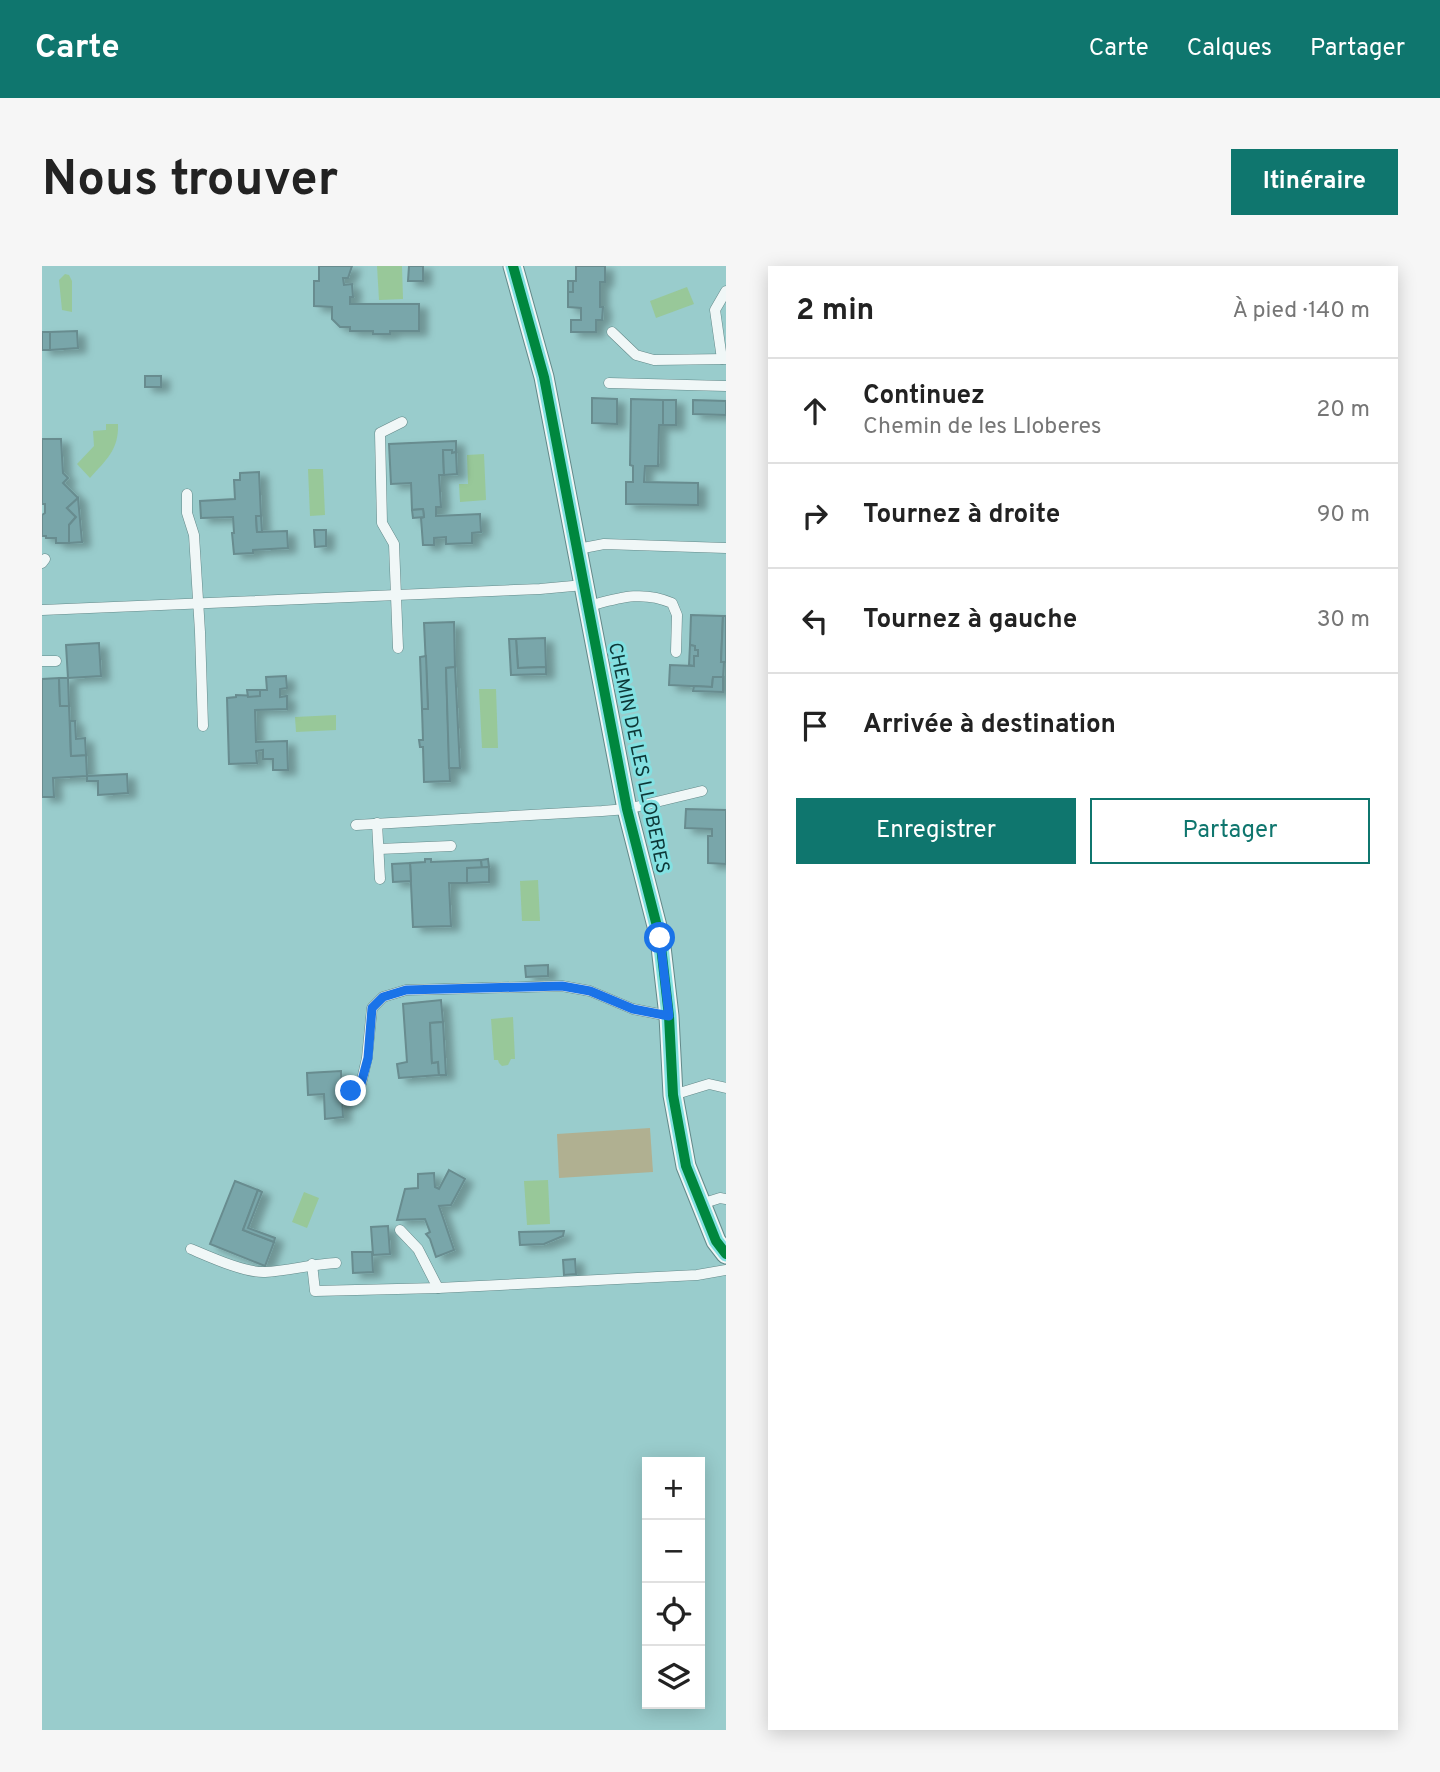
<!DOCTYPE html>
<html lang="fr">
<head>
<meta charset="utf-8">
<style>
	body { margin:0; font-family:Overpass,sans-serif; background:#f6f6f6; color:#222 }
	.controls { position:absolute; right:21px; bottom:21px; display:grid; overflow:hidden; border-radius:0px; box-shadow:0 4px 18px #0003 }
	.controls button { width:63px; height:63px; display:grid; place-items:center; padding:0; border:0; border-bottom:2px solid #e0e0e0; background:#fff; color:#222; font:35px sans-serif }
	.stop { position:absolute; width:21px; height:21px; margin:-16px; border:5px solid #1a73e8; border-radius:50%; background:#fff }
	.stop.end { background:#1a73e8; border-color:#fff; box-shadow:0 2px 7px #0008 }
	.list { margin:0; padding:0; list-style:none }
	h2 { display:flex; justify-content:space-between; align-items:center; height:91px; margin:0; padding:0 28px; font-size:30px }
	h2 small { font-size:23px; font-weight:400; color:#767676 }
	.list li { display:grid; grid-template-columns:46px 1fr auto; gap:21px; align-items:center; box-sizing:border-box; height:105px; padding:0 28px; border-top:2px solid #e0e0e0 }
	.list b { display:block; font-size:26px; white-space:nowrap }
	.list p { margin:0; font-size:23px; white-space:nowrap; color:#767676 }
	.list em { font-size:23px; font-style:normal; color:#767676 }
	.actions { display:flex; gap:14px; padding:21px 28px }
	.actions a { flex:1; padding:16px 0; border:2px solid #0f766e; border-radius:0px; text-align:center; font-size:24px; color:#0f766e }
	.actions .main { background:#0f766e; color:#fff }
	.icon { flex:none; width:38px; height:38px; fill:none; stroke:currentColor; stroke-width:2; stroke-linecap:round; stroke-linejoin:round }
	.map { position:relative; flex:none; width:684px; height:1464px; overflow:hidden; border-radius:0px }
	header { display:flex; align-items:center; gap:42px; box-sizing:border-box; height:98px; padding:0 35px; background:#0f766e; color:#fff }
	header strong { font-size:33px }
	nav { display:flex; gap:38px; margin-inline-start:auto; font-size:24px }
	.intro { display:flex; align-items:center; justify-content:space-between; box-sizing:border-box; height:168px; padding:0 42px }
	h1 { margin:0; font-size:49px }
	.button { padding:18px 32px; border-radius:0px; background:#0f766e; color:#fff; font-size:24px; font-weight:700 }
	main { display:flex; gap:42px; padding:0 42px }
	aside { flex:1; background:#fff; border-radius:0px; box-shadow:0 4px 18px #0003 }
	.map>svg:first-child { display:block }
	.green { fill:#b0b091 }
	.water { fill:#98c899 }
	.building { fill:#79a6aa; stroke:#688c8f; stroke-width:2; filter:url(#shadow) }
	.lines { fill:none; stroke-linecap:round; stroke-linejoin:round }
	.lane-casing { stroke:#638989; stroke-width:11 }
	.street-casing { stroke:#638989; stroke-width:21 }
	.lane { stroke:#f0f7f7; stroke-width:10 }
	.street { stroke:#f0f7f7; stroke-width:19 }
	.cycleway-casing { stroke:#83e1e2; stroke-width:15 }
	.cycleway { stroke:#00873e; stroke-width:10 }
	.route { stroke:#1a73e8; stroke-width:9 }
	.labels { text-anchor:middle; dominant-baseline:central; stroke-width:6; stroke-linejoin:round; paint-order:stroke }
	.street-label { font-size:19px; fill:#0d3737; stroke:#83e1e2 }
</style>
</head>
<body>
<header>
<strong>Carte</strong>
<nav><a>Carte</a><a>Calques</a><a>Partager</a></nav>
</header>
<div class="intro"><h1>Nous trouver</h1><a class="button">Itinéraire</a></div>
<main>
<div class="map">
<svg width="684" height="1464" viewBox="0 0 684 1464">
	<defs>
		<filter id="shadow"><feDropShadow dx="8" dy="4.5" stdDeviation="3.5" flood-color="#0004"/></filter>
	</defs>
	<rect width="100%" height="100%" fill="#9cc"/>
	<path class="green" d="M 608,862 L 611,906 L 517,912 L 515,868 Z"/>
	<g class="water">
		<path d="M 335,0 L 360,0 L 361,33 L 337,34 Z"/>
		<path d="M 23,8 L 27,9 L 30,15 L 30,46 L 20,44 L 17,14 Z"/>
		<path d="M 645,21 L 652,38 L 614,52 L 608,35 Z"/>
		<path d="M 64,158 L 76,158 C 77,184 64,194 48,212 L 35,198 L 52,180 L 51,165 L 64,164 Z"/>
		<path d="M 442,188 L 444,234 L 418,236 L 417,218 L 426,218 L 425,189 Z"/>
		<path d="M 266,203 L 281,203 L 283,249 L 268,250 Z"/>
		<path d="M 437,423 L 454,423 L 456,482 L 440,482 Z"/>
		<path d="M 294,449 L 294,464 L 254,466 L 253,451 Z"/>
		<path d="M 496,614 L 498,655 L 480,655 L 478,615 Z"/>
		<path d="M 471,751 L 473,793 L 469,793 L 466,799 L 460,800 L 457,797 L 456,794 L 452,794 L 449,753 Z"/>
		<path d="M 506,914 L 508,958 L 485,959 L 482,915 Z"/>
		<path d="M 262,926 L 277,932 L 265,962 L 250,956 Z"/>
	</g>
	<g class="building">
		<path d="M 277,0 L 310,0 L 306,12 L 301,12 L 302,19 L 310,18 L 311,31 L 308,31 L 308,38 L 377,38 L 377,65 L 348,65 L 348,68 L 331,68 L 331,65 L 308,65 L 308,61 L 298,61 L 290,53 L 290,41 L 272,40 L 272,15 L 277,15 Z"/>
		<path d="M 367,0 L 381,0 L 381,15 L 366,15 Z"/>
		<path d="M 534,0 L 563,0 L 563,16 L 558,16 L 558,41 L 561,41 L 560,54 L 554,54 L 554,66 L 529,66 L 529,54 L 539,54 L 539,42 L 526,41 L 526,26 L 531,26 L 531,15 L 534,15 Z"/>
		<rect x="526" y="15" width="5" height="11"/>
		<path d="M 35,65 L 36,82 L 8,84 L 8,66 Z"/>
		<rect x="0" y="66" width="8" height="18"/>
		<rect x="103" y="110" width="16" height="11"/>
		<path d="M 550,132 L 575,133 L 575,158 L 550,157 Z"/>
		<path d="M 589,133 L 621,134 L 621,159 L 617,159 L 616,200 L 603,200 L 602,216 L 656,217 L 656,239 L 584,238 L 584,216 L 591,216 L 591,200 L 588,199 Z"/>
		<rect x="621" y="134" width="13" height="25"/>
		<path d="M 651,134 L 684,135 L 684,149 L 651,148 Z"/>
		<path d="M 0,173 L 19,173 L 21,207 L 26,212 L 21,217 L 36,232 L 25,242 L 34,251 L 27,259 L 27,277 L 14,277 L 14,272 L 4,272 L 4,270 L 0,270 L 0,249 L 3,247 L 3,238 L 0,238 Z"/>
		<path d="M 414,175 L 414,186 L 410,187 L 410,184 L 401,184 L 402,209 L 397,209 L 399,241 L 394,241 L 394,250 L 438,248 L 439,266 L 430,267 L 430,277 L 404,278 L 404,271 L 392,272 L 392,279 L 381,279 L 379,252 L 382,251 L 381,243 L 370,244 L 369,217 L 349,218 L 347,178 Z"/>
		<path d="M 401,184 L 410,184 L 410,187 L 414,186 L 415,208 L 402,209 Z"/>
		<path d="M 217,206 L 219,250 L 214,250 L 215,266 L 245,265 L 246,282 L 211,284 L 211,287 L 192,288 L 190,267 L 192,267 L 191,251 L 159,252 L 158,235 L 193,233 L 192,214 L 198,214 L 198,207 Z"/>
		<path d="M 36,232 L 40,276 L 27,277 L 27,259 L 34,251 L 25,242 Z"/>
		<path d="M 381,243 L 382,251 L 371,252 L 370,244 Z"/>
		<path d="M 214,250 L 219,250 L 220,266 L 215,266 Z"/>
		<path d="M 272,264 L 284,264 L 284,280 L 273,281 Z"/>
		<path d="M 649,349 L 681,350 L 679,396 L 682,396 L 681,411 L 671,411 L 670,421 L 627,419 L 628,399 L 652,400 L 652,390 L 656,390 L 656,384 L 653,384 L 653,380 L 648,379 Z"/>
		<path d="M 681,350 L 684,350 L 684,396 L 679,396 Z"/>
		<path d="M 412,356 L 413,401 L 404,402 L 408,515 L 382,516 L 381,481 L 378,481 L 377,474 L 381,474 L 380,443 L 386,443 L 382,357 Z"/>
		<path d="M 503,372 L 504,401 L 476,402 L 474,373 Z"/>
		<path d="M 467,373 L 474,373 L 476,402 L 504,401 L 504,408 L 469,409 Z"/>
		<path d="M 57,377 L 59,410 L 26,412 L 24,379 Z"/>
		<path d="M 648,379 L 653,380 L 653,384 L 656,384 L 656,390 L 652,390 L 652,400 L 647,399 Z"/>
		<path d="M 384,390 L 386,443 L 380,443 L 378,391 Z"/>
		<path d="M 413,401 L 418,502 L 407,502 L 404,402 Z"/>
		<path d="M 244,410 L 245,422 L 238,423 L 238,431 L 245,430 L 245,443 L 213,444 L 214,476 L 245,475 L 246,504 L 231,504 L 231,493 L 221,493 L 221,484 L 214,485 L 215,497 L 187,498 L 185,432 L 194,431 L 194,429 L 218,430 L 218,424 L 225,424 L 224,411 Z"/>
		<path d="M 671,411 L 681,411 L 681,426 L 651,425 L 652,420 L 670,421 Z"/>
		<path d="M 17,412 L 18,440 L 27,440 L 29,490 L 44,489 L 45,510 L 11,512 L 12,531 L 0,531 L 0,413 Z"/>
		<path d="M 17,412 L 26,412 L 27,440 L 18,440 Z"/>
		<path d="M 205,424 L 218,424 L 218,430 L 206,431 Z"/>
		<path d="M 28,455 L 33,455 L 34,473 L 43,472 L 44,489 L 29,490 Z"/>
		<path d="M 85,508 L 86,527 L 56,529 L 56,515 L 45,515 L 45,510 Z"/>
		<path d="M 644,543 L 684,544 L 684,598 L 666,597 L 666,570 L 670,570 L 670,563 L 643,562 Z"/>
		<path d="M 383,593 L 389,593 L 389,596 L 439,594 L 440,602 L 425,602 L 425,617 L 407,617 L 409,660 L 371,661 L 368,597 L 383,596 Z"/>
		<path d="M 446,593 L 447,601 L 440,602 L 439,594 Z"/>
		<path d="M 368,597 L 369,615 L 351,616 L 350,598 Z"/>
		<path d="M 447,601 L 447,616 L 425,617 L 425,602 Z"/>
		<path d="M 506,699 L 506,710 L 484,711 L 483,700 Z"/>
		<path d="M 399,734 L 401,756 L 388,757 L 390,797 L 396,796 L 397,809 L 357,812 L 355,798 L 365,796 L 361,738 Z"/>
		<path d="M 401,756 L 404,809 L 397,809 L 396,796 L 390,797 L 388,757 Z"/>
		<path d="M 299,805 L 301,851 L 283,853 L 282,828 L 266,829 L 265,807 Z"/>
		<path d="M 407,904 L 423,913 L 409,939 L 397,940 L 412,984 L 394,991 L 388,973 L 384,968 L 388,966 L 383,953 L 355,954 L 363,923 L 376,922 L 376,908 L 392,907 L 393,921 L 397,923 Z"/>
		<path d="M 193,915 L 216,924 L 201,964 L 232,976 L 223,1000 L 168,978 Z"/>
		<path d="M 216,924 L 220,926 L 206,962 L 233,972 L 232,976 L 201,964 Z"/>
		<path d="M 346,960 L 348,988 L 331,989 L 329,961 Z"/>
		<path d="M 522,965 L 521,970 L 502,978 L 478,979 L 477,966 Z"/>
		<path d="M 310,986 L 330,986 L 331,1006 L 311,1007 Z"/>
		<path d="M 533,993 L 534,1008 L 522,1009 L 521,994 Z"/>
	</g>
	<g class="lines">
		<defs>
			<g id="lane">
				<path d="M 570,66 L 594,89 L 612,94 L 684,93"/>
				<path d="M 680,93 L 673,44 L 684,25"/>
				<path d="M 567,117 L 684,120"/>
				<path d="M 145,228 L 145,247 L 152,269 L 158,366 L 161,460"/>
				<path d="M 536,283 L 562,278 L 684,282"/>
				<path d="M 0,297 L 3,293"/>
				<path d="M 547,340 C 577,332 600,324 630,337 L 635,349 L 634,386"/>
				<path d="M 0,344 L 498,323 L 542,319"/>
				<path d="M 356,382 L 352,278 L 340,257 L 338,167 L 360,156"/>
				<path d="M 0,395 L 14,395"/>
				<path d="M 335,557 L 338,613"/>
				<path d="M 314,559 L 560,545 L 585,543 L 660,525"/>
				<path d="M 337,583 L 409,580"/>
				<path d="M 309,825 L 319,818 L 325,792 L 330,742 L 341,731 L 364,724 L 520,720 L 548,725 L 591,743 L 627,750"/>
				<path d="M 631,829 L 667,818 L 684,822"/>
				<path d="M 659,938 L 678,932 L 684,933"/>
				<path d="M 358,964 L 376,983 L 396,1022"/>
				<path d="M 149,983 C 168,991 203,1007 223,1006 C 246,1005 270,998 294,997"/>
				<path d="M 270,998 L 273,1025 L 396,1022 L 655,1009 L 684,1004"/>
			</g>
			<path id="street" d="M 471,0 L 502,111 L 585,543 L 618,672 L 627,750 L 631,829 L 644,900 L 674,975 L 684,988"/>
		</defs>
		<use href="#lane" class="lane-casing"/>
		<use href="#street" class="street-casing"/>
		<use href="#lane" class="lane"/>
		<use href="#street" class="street"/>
		<defs>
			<path id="cycleway" d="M 471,0 L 502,111 L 585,543 L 618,672 L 627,750 L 631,829 L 644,900 L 674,975 L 684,988"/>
		</defs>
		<use href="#cycleway" class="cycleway-casing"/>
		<use href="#cycleway" class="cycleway"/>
	</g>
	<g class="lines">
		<path class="route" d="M 309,825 L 319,818 L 326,792 L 330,742 L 341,731 L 364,724 L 520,720 L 548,725 L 591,743 L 627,750 L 618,672"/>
	</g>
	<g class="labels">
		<g class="street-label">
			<text transform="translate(596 492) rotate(78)">CHEMIN DE LES LLOBERES</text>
		</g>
	</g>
</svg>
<div class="controls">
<button>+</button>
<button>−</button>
<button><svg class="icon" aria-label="locate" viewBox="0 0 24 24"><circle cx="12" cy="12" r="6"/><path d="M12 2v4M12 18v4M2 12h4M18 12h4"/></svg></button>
<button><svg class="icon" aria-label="layers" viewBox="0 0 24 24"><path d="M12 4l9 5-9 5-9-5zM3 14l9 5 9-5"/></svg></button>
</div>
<div class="stop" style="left:618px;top:672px"></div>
<div class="stop end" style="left:309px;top:825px"></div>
</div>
<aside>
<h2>2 min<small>À pied · 140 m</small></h2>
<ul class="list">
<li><svg class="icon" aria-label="ahead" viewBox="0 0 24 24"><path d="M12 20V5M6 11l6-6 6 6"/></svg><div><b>Continuez</b><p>Chemin de les Lloberes</p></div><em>20 m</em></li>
<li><svg class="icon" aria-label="right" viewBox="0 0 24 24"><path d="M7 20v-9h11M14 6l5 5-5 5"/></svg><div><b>Tournez à droite</b></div><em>90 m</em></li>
<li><svg class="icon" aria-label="left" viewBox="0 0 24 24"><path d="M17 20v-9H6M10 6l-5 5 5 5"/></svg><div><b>Tournez à gauche</b></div><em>30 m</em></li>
<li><svg class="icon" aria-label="arrive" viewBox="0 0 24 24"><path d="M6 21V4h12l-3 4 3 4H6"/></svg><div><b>Arrivée à destination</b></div></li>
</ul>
<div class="actions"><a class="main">Enregistrer</a><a>Partager</a></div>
</aside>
</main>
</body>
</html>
